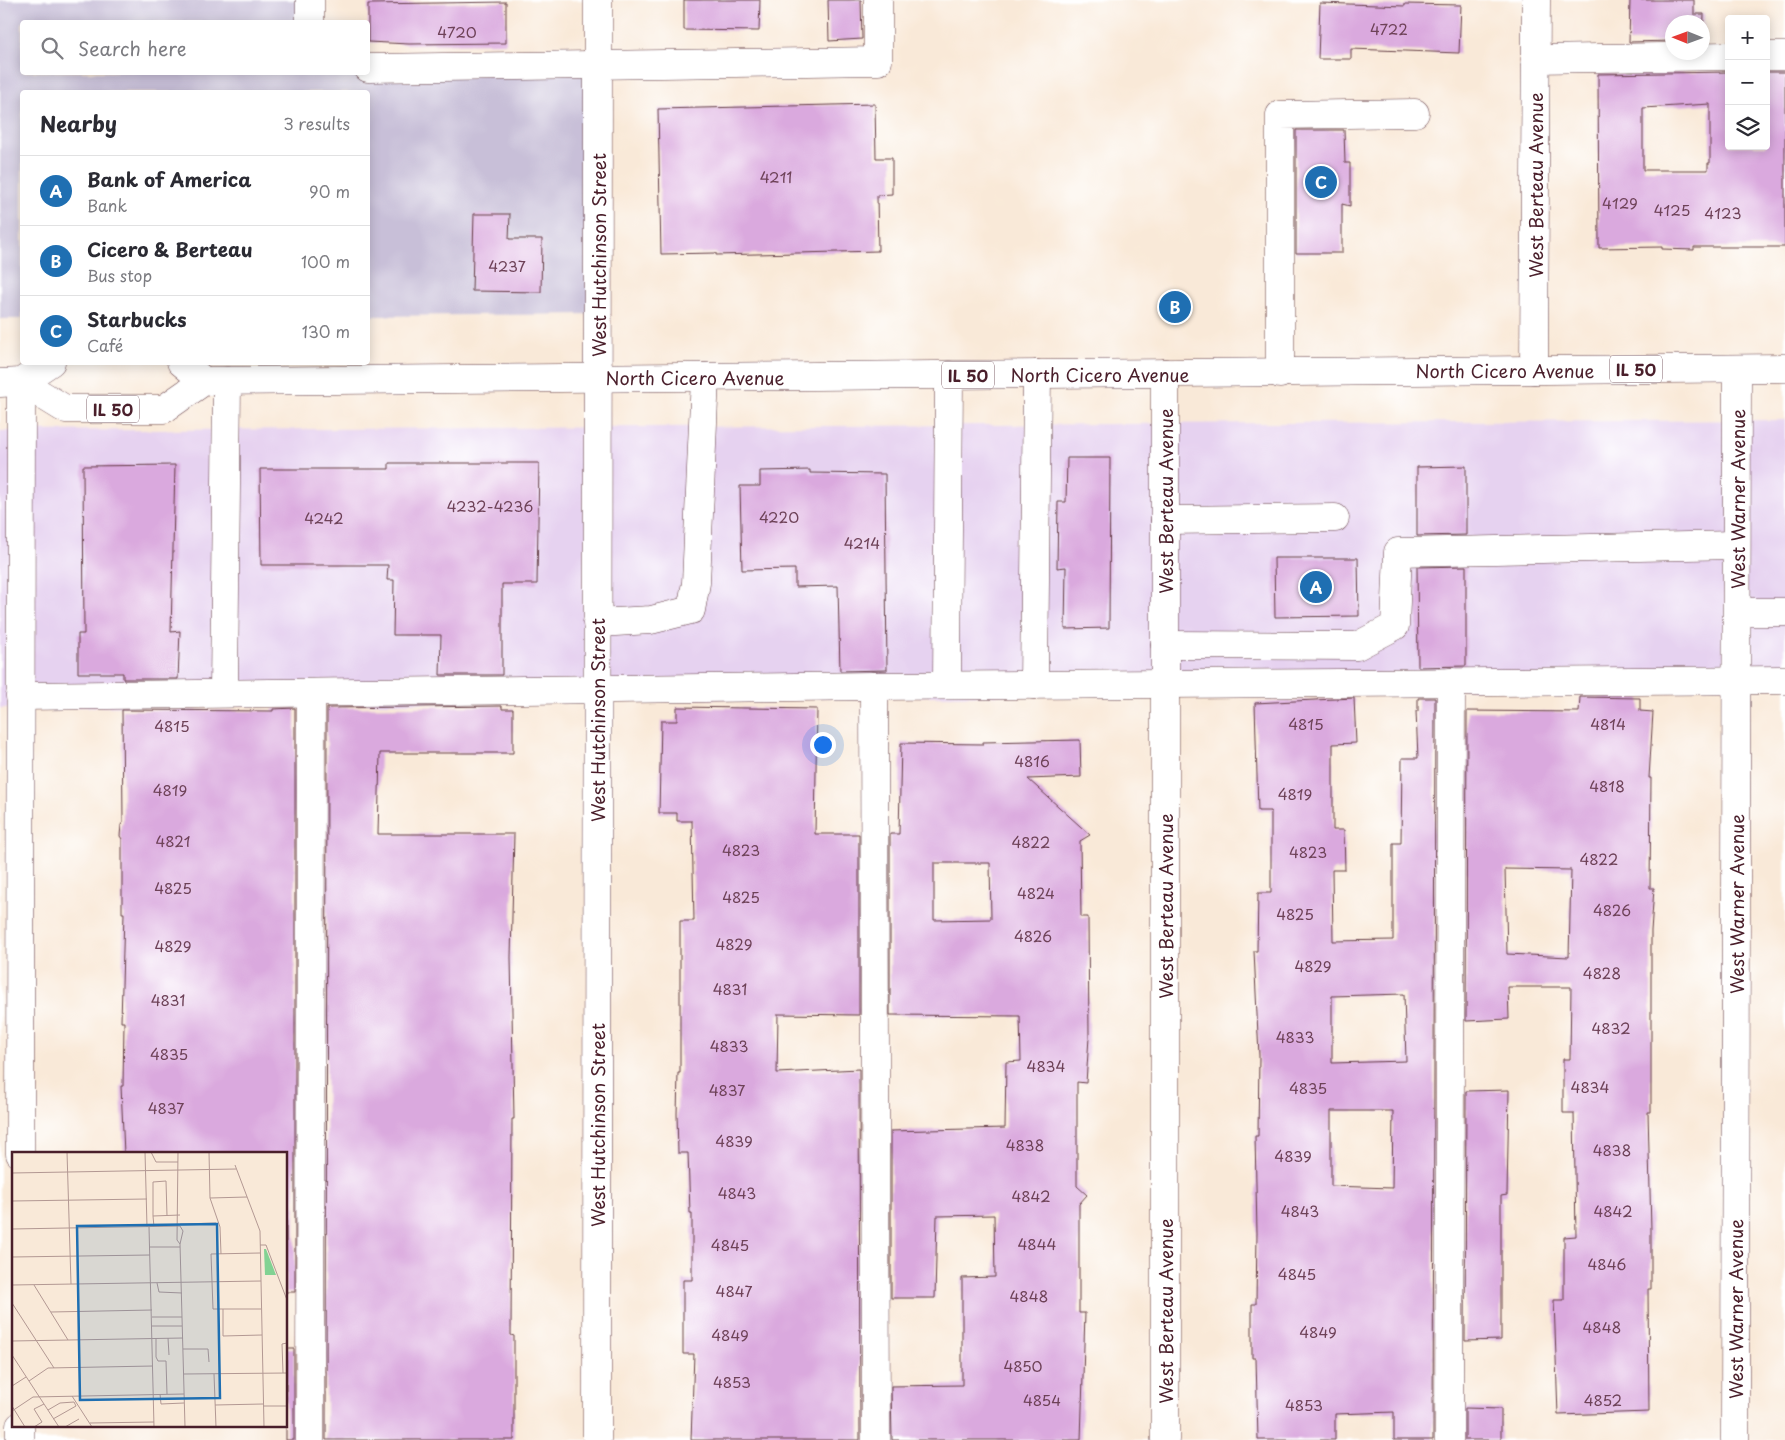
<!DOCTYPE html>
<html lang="en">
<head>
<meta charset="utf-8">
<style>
	body { margin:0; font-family:"Playpen Sans",sans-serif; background:#f7f7f7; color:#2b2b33 }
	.controls { position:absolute; right:15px; top:15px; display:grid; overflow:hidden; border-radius:5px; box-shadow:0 2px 12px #0003 }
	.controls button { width:45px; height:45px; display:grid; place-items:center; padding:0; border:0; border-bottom:1px solid #e1e1e2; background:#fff; color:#2b2b33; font:25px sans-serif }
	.compass { position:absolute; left:1665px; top:15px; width:45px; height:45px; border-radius:50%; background:#fff; box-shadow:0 2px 12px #0003; rotate:271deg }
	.you { position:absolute; left:822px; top:744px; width:18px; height:18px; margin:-12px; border:4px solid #fff; border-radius:50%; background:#1a73e8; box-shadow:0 0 0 8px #1a73e833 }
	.badge { display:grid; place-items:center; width:32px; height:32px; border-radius:50%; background:#1f6fb2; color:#fff; font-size:16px; font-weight:700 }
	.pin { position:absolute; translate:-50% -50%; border:2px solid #fff; box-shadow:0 1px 5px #0006 }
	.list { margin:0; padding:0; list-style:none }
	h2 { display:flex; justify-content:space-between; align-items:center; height:65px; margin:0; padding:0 20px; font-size:21px }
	h2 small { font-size:16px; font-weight:400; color:#7c7c81 }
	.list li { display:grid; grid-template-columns:32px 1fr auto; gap:15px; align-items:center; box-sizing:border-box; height:70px; padding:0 20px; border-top:1px solid #e1e1e2 }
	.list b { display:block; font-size:19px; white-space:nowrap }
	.list p { margin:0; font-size:16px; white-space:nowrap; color:#7c7c81 }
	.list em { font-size:16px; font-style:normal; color:#7c7c81 }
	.icon { flex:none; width:28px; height:28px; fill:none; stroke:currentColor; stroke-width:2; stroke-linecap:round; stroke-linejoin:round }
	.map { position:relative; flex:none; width:1785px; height:1440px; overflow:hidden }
	.search { position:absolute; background:#fff; box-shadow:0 2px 12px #0003; left:20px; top:20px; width:350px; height:55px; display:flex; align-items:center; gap:12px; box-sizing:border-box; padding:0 18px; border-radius:5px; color:#7c7c81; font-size:19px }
	.panel { position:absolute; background:#fff; box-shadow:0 2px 12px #0003; left:20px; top:90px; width:350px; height:275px; border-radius:5px }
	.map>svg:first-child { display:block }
	.built { fill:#e6d2f0 }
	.industrial { fill:#c8bfd8 }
	.building { fill:#daa9de; fill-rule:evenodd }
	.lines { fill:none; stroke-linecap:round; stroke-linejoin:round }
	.minor-casing { stroke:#643d45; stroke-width:29 }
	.major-casing { stroke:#643d45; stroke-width:29 }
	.minor { stroke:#fff; stroke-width:28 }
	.major { stroke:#fff; stroke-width:28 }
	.labels { text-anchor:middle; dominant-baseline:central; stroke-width:4; stroke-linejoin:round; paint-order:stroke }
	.number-label { font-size:15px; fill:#6e4258 }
	.shield { fill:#fff; stroke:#80626b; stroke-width:1 }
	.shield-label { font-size:16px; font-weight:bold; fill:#4a1f2b }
	.street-label { font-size:18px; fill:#4a1f2b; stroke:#fff }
	.inset-road { fill:none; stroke:#b39893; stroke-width:1 }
	.view { fill:#1f6fb2; fill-opacity:0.15; stroke:#1f6fb2; stroke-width:2.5 }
	.inset-edge { fill:none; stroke:#4a1f2b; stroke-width:2.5 }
</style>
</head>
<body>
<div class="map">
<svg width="1785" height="1440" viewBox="0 0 1785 1440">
	<rect width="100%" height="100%" fill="#fff"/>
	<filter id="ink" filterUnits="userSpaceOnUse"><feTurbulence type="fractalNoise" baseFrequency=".02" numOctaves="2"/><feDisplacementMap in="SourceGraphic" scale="10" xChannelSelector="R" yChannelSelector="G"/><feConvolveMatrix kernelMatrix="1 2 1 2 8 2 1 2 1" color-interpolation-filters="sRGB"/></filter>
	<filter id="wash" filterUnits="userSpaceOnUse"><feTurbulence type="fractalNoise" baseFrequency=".0096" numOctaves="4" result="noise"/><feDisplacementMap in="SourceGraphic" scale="20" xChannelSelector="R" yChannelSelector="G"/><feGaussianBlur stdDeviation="1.12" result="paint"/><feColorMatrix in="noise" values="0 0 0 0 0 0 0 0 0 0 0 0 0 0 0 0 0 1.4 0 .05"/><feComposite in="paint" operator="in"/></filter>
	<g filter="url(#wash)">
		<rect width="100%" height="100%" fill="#f9e9d8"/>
		<path class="built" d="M 1785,420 L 1785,685 L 0,708 L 0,431 Z"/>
		<path class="industrial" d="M 0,0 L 314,0 L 314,22 L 22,22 L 22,72 L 368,72 L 593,58 L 593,314 L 368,316 L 368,92 L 22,92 L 22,319 L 0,319 Z"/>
		<g id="blocks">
			<g class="building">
				<path d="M 684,0 L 760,0 L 759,31 L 684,30 Z"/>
				<path d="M 828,0 L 861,0 L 862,39 L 829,41 Z"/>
				<path d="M 1630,0 L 1694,0 L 1694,14 L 1704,14 L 1703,41 L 1702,22 L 1672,22 L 1672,41 L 1629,42 Z"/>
				<path d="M 506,2 L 506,43 L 409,44 L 368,42 L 368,4 Z"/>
				<path d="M 1320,3 L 1405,6 L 1405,4 L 1461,5 L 1459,53 L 1351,49 L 1351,59 L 1318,59 Z"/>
				<path d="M 1729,72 L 1729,146 L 1766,146 L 1766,72 L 1785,72 L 1785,247 L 1694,247 L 1694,250 L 1662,249 L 1662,247 L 1599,248 L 1598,74 ZM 1710,104 L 1710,163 L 1708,163 L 1708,170 L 1643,170 L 1643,108 Z"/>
				<path d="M 875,104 L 876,158 L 892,158 L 892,194 L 877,195 L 878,251 L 716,255 L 716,253 L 661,254 L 658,109 Z"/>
				<path d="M 1296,130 L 1344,130 L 1345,163 L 1350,163 L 1350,206 L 1342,204 L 1342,253 L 1296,253 Z"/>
				<path d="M 474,214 L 510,214 L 509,239 L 542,239 L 541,292 L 472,291 Z"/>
				<path d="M 1067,458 L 1110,458 L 1109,628 L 1065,629 L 1066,567 L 1057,568 L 1058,502 L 1066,502 Z"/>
				<path d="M 389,463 L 539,463 L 537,584 L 502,584 L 502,675 L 440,675 L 441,635 L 393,635 L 394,580 L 387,580 L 388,565 L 261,565 L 260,469 L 389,469 Z"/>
				<path d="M 175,465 L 171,632 L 180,631 L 178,679 L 123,679 L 123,673 L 78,673 L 78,634 L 84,634 L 83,466 Z"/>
				<path d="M 1466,466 L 1466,535 L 1417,536 L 1417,467 Z"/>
				<path d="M 810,470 L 810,473 L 885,474 L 887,670 L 840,671 L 838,586 L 795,587 L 795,569 L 742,570 L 740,486 L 760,486 L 760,471 Z"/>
				<path d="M 1274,558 L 1358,558 L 1359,616 L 1275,617 Z"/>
				<path d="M 1466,566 L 1466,666 L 1418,667 L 1417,567 Z"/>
				<path d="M 1580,697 L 1640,698 L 1640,711 L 1653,712 L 1649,778 L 1651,778 L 1650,888 L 1654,888 L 1651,931 L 1651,1112 L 1648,1112 L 1651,1230 L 1651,1289 L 1648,1289 L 1649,1412 L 1558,1415 L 1554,1300 L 1564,1300 L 1564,1237 L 1576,1236 L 1574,1113 L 1563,1113 L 1563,1059 L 1570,1059 L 1571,987 L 1508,987 L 1509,1019 L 1466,1021 L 1467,711 L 1579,712 ZM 1505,869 L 1571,870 L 1569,957 L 1507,954 Z"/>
				<path d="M 1354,698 L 1356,743 L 1333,744 L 1333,830 L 1344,830 L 1345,870 L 1332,870 L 1333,941 L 1393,940 L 1393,843 L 1401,843 L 1402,758 L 1418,758 L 1416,711 L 1418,711 L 1418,698 L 1435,698 L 1433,1440 L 1394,1440 L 1394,1412 L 1335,1414 L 1335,1440 L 1258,1440 L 1256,1358 L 1252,1358 L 1252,1304 L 1256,1304 L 1257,1233 L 1255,1136 L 1258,1136 L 1259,1056 L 1254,951 L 1257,951 L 1258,893 L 1271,893 L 1271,811 L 1258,811 L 1255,703 ZM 1404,994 L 1406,1061 L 1332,1063 L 1332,996 ZM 1331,1111 L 1393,1111 L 1392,1188 L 1331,1186 Z"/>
				<path d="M 502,706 L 502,709 L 513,709 L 513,753 L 380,753 L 378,834 L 514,834 L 511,957 L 514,1119 L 512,1119 L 511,1335 L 514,1336 L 514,1440 L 326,1440 L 327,708 Z"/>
				<path d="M 677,707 L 817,709 L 815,834 L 859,834 L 859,1015 L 778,1014 L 777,1073 L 859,1069 L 860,1440 L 691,1440 L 694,1354 L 683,1354 L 683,1280 L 692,1280 L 692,1213 L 690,1213 L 688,1153 L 678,1153 L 677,1114 L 678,1073 L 680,1073 L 680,921 L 694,921 L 692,821 L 677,821 L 677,813 L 659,813 L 661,721 L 677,721 Z"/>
				<path d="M 295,708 L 295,1292 L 286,1292 L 286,1154 L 124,1154 L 121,1086 L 123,1086 L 124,1022 L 121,1022 L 124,913 L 122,913 L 122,839 L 120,836 L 121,825 L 123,822 L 122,710 L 273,711 L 273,709 Z"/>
				<path d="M 1080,740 L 1081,777 L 1028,779 L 1090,835 L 1080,841 L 1081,917 L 1088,917 L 1089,1037 L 1086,1083 L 1077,1082 L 1077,1186 L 1087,1195 L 1079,1204 L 1079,1313 L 1085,1313 L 1081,1440 L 892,1440 L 891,1386 L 962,1385 L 962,1278 L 995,1277 L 994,1215 L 937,1216 L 935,1298 L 891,1298 L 891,1131 L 1005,1128 L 1006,1062 L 1021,1061 L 1020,1016 L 890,1015 L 890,834 L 899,834 L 901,743 L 983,744 L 983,742 ZM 934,863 L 990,863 L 991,919 L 934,920 Z"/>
				<path d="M 1509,1090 L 1507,1195 L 1501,1196 L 1501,1340 L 1465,1341 L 1466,1091 Z"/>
				<rect x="286" y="1349" width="8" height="91"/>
				<path d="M 1465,1408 L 1501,1409 L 1501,1440 L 1465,1440 Z"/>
			</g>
		</g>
	</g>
	<g filter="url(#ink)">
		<use href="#blocks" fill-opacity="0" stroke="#643d45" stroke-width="1"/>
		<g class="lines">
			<defs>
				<g id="minor">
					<path d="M 310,0 L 310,22"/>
					<path d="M 1766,56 L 1785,56"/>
					<path d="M 1535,59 L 1729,56"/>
					<path d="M 368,68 L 878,61 L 878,0"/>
					<path d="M 1534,370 L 1536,0"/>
					<path d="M 1165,373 L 1165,1440"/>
					<path d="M 1280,374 L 1280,115 L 1415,113"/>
					<path d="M 1165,520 L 1335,518"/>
					<path d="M 1737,612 L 1785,612"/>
					<path d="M 597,623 L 651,620 L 691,610 L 696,583 L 705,377"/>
					<path d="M 1165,645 L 1357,646 L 1395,626 L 1398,552 L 1736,545"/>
					<path d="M 947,685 L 949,375"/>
					<path d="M 1034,685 L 1037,374"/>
					<path d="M 874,686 L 876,1440"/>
					<path d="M 224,693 L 227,381"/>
					<path d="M 20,696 L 874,686 L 1785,680"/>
					<path d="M 20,1154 L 21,382"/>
					<path d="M 20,1440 L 20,1426"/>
					<path d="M 310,1440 L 311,693"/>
					<path d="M 597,1440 L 598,0"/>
					<path d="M 1449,1440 L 1451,682"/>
					<path d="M 1735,1440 L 1737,369"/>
				</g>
				<g id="major">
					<path d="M 181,362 L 204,381"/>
					<path d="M 21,382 L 65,409 L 164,409 L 204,381 L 1785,368"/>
					<path d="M 0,383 L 21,382 L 51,362"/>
				</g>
			</defs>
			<use href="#minor" class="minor-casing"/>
			<use href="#major" class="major-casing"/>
			<use href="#minor" class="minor"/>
			<use href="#major" class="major"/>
		</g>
	</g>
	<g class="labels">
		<g class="number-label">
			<text x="1389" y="28">4722</text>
			<text x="457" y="31">4720</text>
			<text x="776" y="176">4211</text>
			<text x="1620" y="202">4129</text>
			<text x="1672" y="209">4125</text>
			<text x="1723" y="212">4123</text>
			<text x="507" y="265">4237</text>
			<text x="490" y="505">4232-4236</text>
			<text x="779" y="516">4220</text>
			<text x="324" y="517">4242</text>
			<text x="862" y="542">4214</text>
			<text x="1306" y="723">4815</text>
			<text x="1608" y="723">4814</text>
			<text x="172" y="725">4815</text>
			<text x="1032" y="760">4816</text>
			<text x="1607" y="785">4818</text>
			<text x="170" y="789">4819</text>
			<text x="1295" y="793">4819</text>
			<text x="173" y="840">4821</text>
			<text x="1031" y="841">4822</text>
			<text x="741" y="849">4823</text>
			<text x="1308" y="851">4823</text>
			<text x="1599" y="858">4822</text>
			<text x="173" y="887">4825</text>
			<text x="1036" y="892">4824</text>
			<text x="741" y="896">4825</text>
			<text x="1612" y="909">4826</text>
			<text x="1295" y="913">4825</text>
			<text x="1033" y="935">4826</text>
			<text x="734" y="943">4829</text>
			<text x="173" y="945">4829</text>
			<text x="1313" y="965">4829</text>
			<text x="1602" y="972">4828</text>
			<text x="730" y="988">4831</text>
			<text x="168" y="999">4831</text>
			<text x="1611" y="1027">4832</text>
			<text x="1295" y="1036">4833</text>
			<text x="729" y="1045">4833</text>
			<text x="169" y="1053">4835</text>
			<text x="1046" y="1065">4834</text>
			<text x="1590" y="1086">4834</text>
			<text x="1308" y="1087">4835</text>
			<text x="727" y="1089">4837</text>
			<text x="166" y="1107">4837</text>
			<text x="734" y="1140">4839</text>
			<text x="1025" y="1144">4838</text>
			<text x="1612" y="1149">4838</text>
			<text x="1293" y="1155">4839</text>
			<text x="737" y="1192">4843</text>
			<text x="1031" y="1195">4842</text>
			<text x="1300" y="1210">4843</text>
			<text x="1613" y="1210">4842</text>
			<text x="1037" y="1243">4844</text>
			<text x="730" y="1244">4845</text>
			<text x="1607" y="1263">4846</text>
			<text x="1297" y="1273">4845</text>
			<text x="734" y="1290">4847</text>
			<text x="1029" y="1295">4848</text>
			<text x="1602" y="1326">4848</text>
			<text x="1318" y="1331">4849</text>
			<text x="730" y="1334">4849</text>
			<text x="1023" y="1365">4850</text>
			<text x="732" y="1381">4853</text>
			<text x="1042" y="1399">4854</text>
			<text x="1603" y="1399">4852</text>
			<text x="1304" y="1404">4853</text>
		</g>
		<g class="shield">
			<rect x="1610" y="355.5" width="52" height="27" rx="4"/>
			<rect x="942" y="361.5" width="52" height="27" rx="4"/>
			<rect x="87" y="395.5" width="52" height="27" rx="4"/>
		</g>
		<g class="shield-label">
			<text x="1636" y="369">IL 50</text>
			<text x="968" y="375">IL 50</text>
			<text x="113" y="409">IL 50</text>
		</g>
		<g class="street-label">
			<text transform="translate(1535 185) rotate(-90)">West Berteau Avenue</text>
			<text transform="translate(598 255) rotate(-90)">West Hutchinson Street</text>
			<text x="1505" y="370">North Cicero Avenue</text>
			<text x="1100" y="374">North Cicero Avenue</text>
			<text x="695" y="377">North Cicero Avenue</text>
			<text transform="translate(1737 499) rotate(-90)">West Warner Avenue</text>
			<text transform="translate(1165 501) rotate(-90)">West Berteau Avenue</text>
			<text transform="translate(597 720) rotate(-90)">West Hutchinson Street</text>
			<text transform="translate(1736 904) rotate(-90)">West Warner Avenue</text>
			<text transform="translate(1165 906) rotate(-90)">West Berteau Avenue</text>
			<text transform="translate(597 1125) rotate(-90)">West Hutchinson Street</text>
			<text transform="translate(1735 1309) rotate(-90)">West Warner Avenue</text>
			<text transform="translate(1165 1311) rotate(-90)">West Berteau Avenue</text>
		</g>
	</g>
	<g transform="translate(12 1152)">
		<rect width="275" height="275" fill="#f9e9d8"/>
		<path d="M 252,97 L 254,97 L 264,123 L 253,123 Z" fill="#82d293"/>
		<path class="inset-road" d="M 55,0 L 59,132M 133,0 L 135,75M 139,0 L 144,10 L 166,10M 166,0 L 165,88 L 168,92 L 173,275M 197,0 L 198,46 L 208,75 L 209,102M 223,13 L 248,79 L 252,275M 0,21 L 224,17M 198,46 L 235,45M 0,49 L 135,47M 141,64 L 141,30 L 154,29 L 155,64M 168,72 L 204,71M 168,74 L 171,79 L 168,92M 137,75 L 142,275M 142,75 L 141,64 L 168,63M 0,77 L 168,74M 248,93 L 254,93 L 275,148M 138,95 L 168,95M 248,101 L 199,102 L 201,157 L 249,157M 0,105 L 138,103M 145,131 L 147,140 L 170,141M 0,133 L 249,129M 22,133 L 56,188M 0,151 L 42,216M 211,157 L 211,184 L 250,183M 39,160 L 140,158M 140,165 L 170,165M 140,174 L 170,174M 144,186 L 144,205 L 146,209 L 154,209 L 155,242M 156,186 L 157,203M 0,189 L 171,186M 171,197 L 196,197 L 197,210M 0,203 L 47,275M 271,221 L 270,192 L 275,191M 172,222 L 275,221M 202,222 L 204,275M 17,229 L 36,216 L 141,214M 0,234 L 14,225M 148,242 L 149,252 L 172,251M 60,244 L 80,275M 203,253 L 251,252M 0,254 L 13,275M 251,254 L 275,254M 36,258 L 48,251 L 62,250 L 64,254 L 41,267M 0,259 L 21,245 L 172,242M 78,271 L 142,270M 22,275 L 30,270 L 22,257 L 32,252M 53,275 L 67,267"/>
		<path class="view" d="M 205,72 L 208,246 L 68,248 L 65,74 Z"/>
		<rect width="275" height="275" class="inset-edge"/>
	</g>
</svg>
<div class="controls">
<button>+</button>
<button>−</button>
<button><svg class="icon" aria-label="layers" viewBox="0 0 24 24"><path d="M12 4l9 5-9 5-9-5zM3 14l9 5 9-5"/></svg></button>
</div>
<svg class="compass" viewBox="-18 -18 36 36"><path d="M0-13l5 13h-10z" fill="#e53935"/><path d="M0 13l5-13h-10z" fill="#7c7c81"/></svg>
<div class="you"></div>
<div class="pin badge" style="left:1316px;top:587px">A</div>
<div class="pin badge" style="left:1175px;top:307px">B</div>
<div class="pin badge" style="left:1321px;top:182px">C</div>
<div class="search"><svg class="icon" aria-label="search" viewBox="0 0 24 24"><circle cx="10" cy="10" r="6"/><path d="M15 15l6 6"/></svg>Search here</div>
<section class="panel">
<h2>Nearby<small>3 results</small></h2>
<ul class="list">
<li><span class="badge">A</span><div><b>Bank of America</b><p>Bank</p></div><em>90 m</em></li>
<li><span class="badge">B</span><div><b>Cicero &amp; Berteau</b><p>Bus stop</p></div><em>100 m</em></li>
<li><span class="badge">C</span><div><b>Starbucks</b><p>Café</p></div><em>130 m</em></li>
</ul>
</section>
</div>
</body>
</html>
